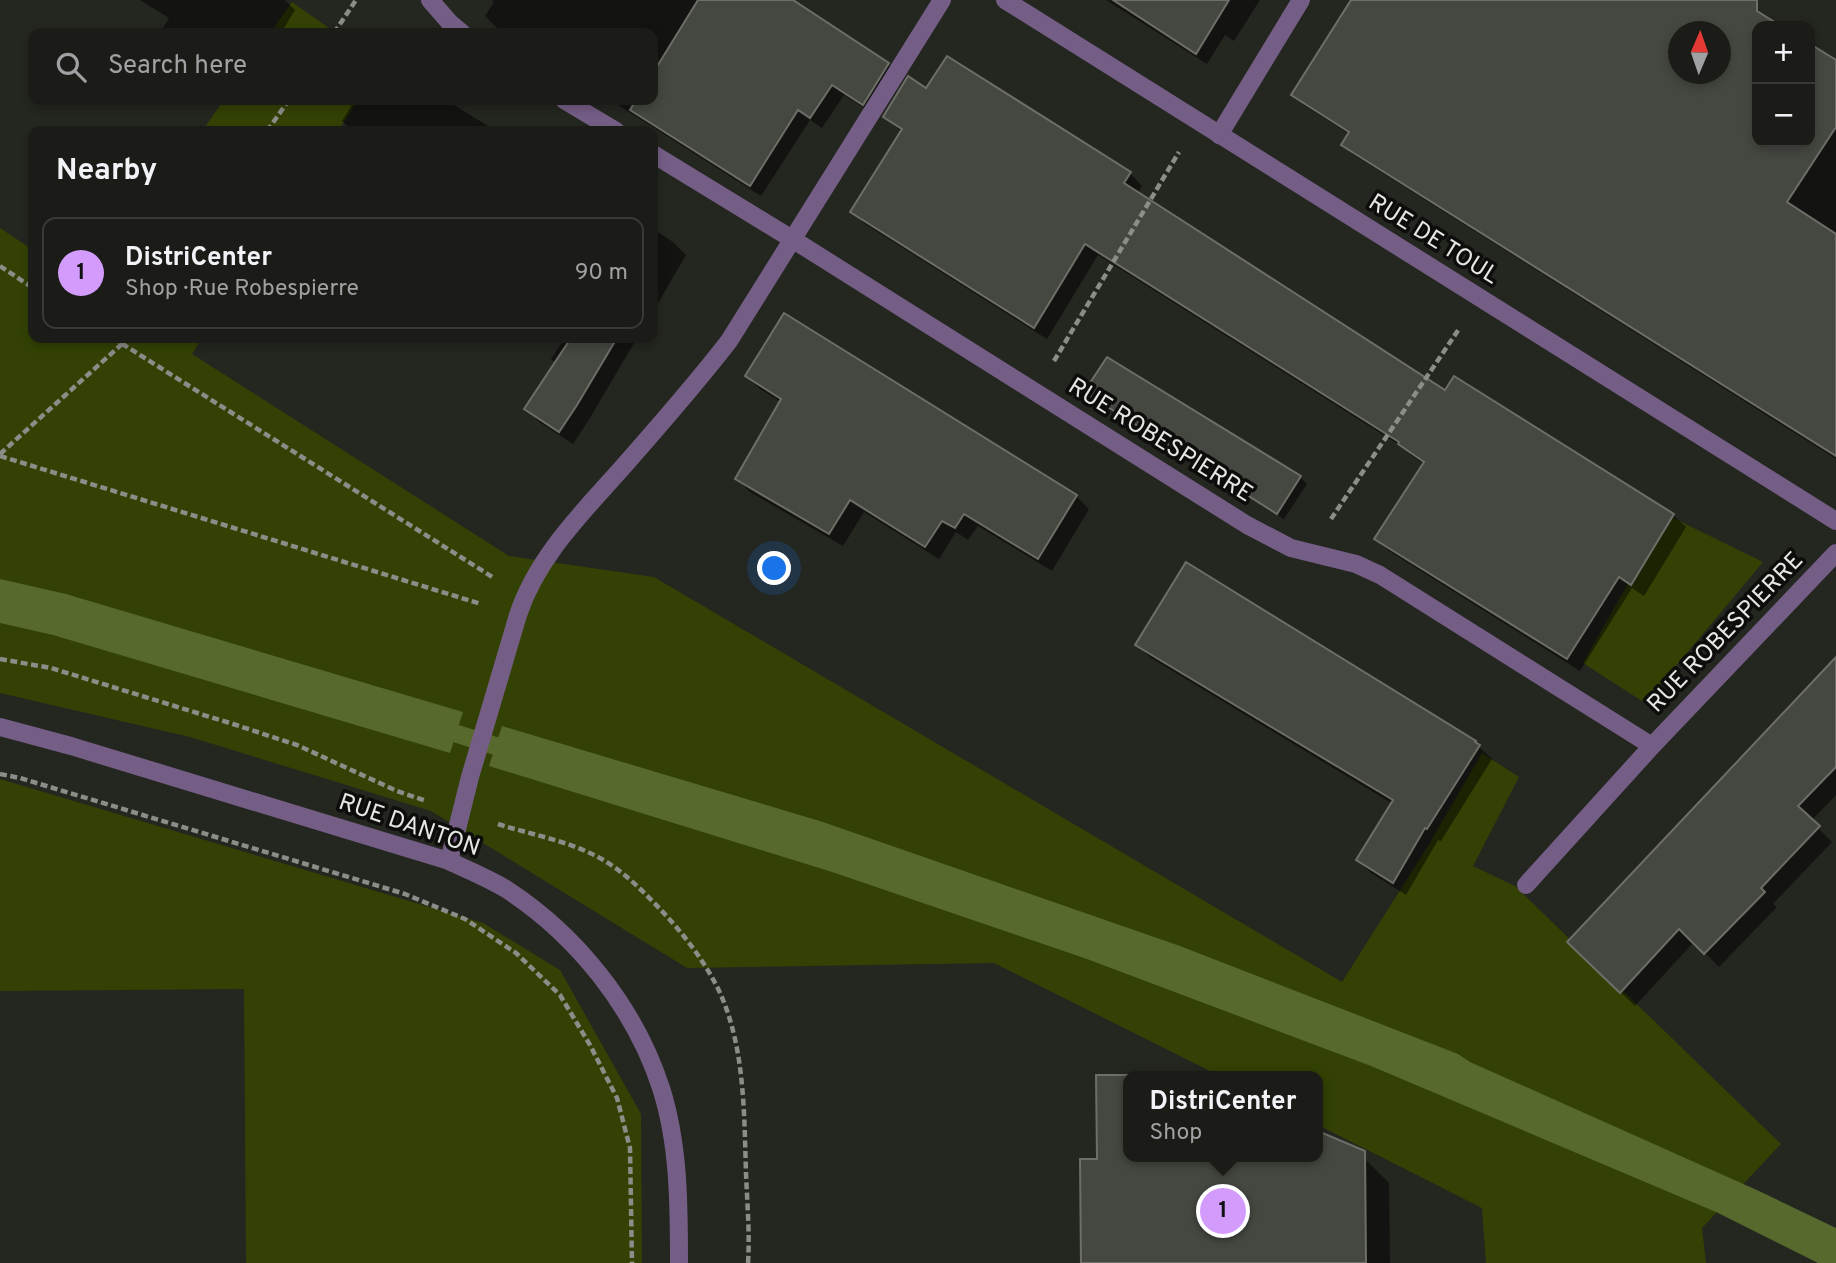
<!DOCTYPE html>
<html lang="en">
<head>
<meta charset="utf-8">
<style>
	body { margin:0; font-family:Overpass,sans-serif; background:#242521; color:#f1f3f6 }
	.controls { position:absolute; right:21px; top:21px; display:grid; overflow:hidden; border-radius:14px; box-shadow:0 4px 10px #0003 }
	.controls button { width:63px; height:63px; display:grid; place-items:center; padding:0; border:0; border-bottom:2px solid #393a37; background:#1b1c18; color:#f1f3f6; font:35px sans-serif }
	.compass { position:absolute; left:1668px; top:21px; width:63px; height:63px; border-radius:50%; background:#1b1c18; box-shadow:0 4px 10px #0003; rotate:2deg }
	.you { position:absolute; left:775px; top:569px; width:24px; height:24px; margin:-18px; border:5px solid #fff; border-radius:50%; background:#1a73e8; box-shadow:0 0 0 10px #1a73e833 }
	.badge { display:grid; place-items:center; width:46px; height:46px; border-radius:50%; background:#d39cfc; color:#111; font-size:23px; font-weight:700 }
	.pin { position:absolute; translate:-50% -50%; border:4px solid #fff; box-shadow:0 2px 7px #0006 }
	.popup { position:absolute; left:1123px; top:1071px; width:200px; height:91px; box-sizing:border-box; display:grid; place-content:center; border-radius:14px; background:#1b1c18; filter:drop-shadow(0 2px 5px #0005); font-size:23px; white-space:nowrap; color:#a0a1a2 }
	.popup b { font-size:26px; color:#f1f3f6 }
	.popup::after { content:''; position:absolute; left:50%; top:100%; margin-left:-14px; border:14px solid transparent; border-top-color:#1b1c18 }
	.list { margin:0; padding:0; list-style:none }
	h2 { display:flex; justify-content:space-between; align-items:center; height:91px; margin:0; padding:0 28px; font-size:30px }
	h2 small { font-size:23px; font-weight:400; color:#a0a1a2 }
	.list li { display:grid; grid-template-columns:46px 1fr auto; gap:21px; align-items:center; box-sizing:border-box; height:112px; margin:0 14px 14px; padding:0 14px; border:2px solid #393a37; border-radius:14px }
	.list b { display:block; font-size:26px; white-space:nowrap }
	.list p { margin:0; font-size:23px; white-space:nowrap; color:#a0a1a2 }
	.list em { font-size:23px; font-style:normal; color:#a0a1a2 }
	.icon { flex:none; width:38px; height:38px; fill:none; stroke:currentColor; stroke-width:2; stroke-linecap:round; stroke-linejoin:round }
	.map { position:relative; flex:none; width:1836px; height:1263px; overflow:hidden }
	.search { position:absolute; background:#1b1c18; box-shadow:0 4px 10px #0003; left:28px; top:28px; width:630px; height:77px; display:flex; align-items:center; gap:18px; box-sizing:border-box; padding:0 24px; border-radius:14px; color:#a0a1a2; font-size:26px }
	.panel { position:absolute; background:#1b1c18; box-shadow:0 4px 10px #0003; left:28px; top:126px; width:630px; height:217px; border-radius:14px }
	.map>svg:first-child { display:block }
	.green { fill:#334204 }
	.water { fill:#57692c }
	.shadow { fill:#0007; fill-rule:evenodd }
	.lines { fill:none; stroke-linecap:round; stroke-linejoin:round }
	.stream { stroke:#57692c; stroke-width:18 }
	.building { fill:#454841; stroke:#6c6e67; stroke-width:2; fill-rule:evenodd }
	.path { stroke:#8b8d88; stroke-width:4.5; stroke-dasharray:7 3.5; stroke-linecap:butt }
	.street { stroke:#755e86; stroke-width:18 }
	.labels { text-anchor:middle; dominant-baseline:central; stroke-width:7; stroke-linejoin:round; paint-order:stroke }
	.street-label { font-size:24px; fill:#e6e7e3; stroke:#0d0e0c }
</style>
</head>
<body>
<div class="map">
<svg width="1836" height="1263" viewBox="0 0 1836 1263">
	<rect width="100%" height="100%" fill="#242620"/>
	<g class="green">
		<path d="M 292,2 L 336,33 L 270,33 Z"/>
		<path d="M 224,100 L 358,100 L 338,131 L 202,131 Z"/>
		<path d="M 0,228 L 33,250 L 33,338 L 202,338 L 192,354 L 509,556 L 654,577 L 1342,982 L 1428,846 L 1482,753 L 1519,777 L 1473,866 L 1515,886 L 1781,1144 L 1702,1228 L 1706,1263 L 1486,1263 L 1482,1208 L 1318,1125 L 1318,1076 L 1220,1076 L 994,963 L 687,968 L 431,811 L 190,737 L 0,693 Z"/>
		<path d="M 1667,515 L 1763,562 L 1645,703 L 1583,663 Z"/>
		<path d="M 0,779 L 483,923 L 560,970 L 641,1114 L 642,1263 L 246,1263 L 244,989 L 0,991 Z"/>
	</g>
	<g class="water">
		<path d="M 0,579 L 66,594 L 463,712 L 450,753 L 53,635 L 0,623 Z"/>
		<path d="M 502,726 L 823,822 L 1180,946 L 1458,1054 L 1470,1062 L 1759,1191 L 1836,1228 L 1836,1263 L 1818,1263 L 1716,1212 L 1371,1066 L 1087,959 L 832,872 L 489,766 Z"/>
	</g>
	<g class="shadow">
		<path d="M 140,0 L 285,0 L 295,10 L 281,33 L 160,33 L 169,18 Z"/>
		<path d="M 492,0 L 790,0 L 888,64 L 900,75 L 875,115 L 844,95 L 822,128 L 810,120 L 761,196 L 610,100 L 653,100 L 653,33 L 506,33 L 496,27 L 485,16 L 494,2 Z"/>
		<path d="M 1106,0 L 1260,0 L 1234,41 L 1225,35 L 1207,64 Z"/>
		<path d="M 1353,0 L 1735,0 L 1777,26 L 1757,26 L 1757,142 L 1810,142 L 1810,47 L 1836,64 L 1836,459 L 1354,155 L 1343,145 L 1349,134 L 1304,105 L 1293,94 ZM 1678,32 L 1720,32 L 1720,74 L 1678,74 Z"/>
		<path d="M 927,90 L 1130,173 L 1142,186 L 1137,194 L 1446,392 L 1673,515 L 1686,527 L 1644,596 L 1632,588 L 1580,671 L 1389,551 L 1376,539 L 1425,465 L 1412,456 L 1404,448 L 1098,255 L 1047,339 L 865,224 L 852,212 L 903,132 L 885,116 Z"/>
		<path d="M 355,100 L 446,100 L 496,131 L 353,131 L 342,121 Z"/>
		<path d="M 653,229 L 673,242 L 686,255 L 653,312 Z"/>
		<path d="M 565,338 L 637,338 L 590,418 L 573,444 L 539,422 L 526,409 L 556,363 L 551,359 Z"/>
		<path d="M 747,376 L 1076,496 L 1089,509 L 1052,571 L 978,526 L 968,540 L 956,532 L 939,559 L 864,512 L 843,546 L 750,492 L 737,479 L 781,402 L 760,389 Z"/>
		<path d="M 1086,392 L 1300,477 L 1307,484 L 1284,519 L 1093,399 Z"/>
		<path d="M 1137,645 L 1474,742 L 1492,759 L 1441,841 L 1438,840 L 1406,895 L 1371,873 L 1358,860 L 1393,804 L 1151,658 Z"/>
		<path d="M 1836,666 L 1836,795 L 1811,821 L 1832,842 L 1773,904 L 1777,907 L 1719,967 L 1694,942 L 1635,1006 L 1569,942 Z"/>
		<path d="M 1128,1157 L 1364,1158 L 1389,1183 L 1390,1263 L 1082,1263 Z"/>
	</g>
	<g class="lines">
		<path class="stream" d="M 435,727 L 518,753"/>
	</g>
	<g class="building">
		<path d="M 698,0 L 793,0 L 889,63 L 863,105 L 832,85 L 810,118 L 798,110 L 750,186 L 630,110 L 636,100 L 653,100 L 653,73 Z"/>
		<path d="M 1113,0 L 1229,0 L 1196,54 Z"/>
		<path d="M 1351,0 L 1757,0 L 1757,11 L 1781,26 L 1757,26 L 1757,142 L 1810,142 L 1810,44 L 1836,60 L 1836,127 L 1787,202 L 1836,234 L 1836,456 L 1341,145 L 1349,132 L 1291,95 ZM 1678,32 L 1720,32 L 1720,74 L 1678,74 Z"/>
		<path d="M 947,56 L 1131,172 L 1124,183 L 1445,390 L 1454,376 L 1674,514 L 1631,585 L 1619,577 L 1567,659 L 1374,539 L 1424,462 L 1398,444 L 1399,442 L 1085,244 L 1034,328 L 850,212 L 902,129 L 883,117 L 908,76 L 926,88 Z"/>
		<path d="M 784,313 L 1077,495 L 1038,559 L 964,514 L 955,528 L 942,521 L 925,547 L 850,500 L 829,534 L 735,479 L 781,399 L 745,376 Z"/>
		<path d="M 571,338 L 617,338 L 577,405 L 559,432 L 524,409 Z"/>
		<path d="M 1107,357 L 1301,476 L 1277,514 L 1084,392 Z"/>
		<path d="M 1186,562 L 1476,741 L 1475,742 L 1480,745 L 1427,829 L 1425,828 L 1393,883 L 1356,860 L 1393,800 L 1135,645 Z"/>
		<path d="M 1836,657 L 1836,767 L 1798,806 L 1820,826 L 1761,888 L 1765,892 L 1704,954 L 1679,929 L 1620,993 L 1567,942 Z"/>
		<path d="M 1096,1075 L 1179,1075 L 1183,1076 L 1129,1076 L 1129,1157 L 1318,1157 L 1318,1131 L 1365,1151 L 1366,1263 L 1081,1263 L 1080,1159 L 1097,1159 Z"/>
	</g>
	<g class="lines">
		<g class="path">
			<path d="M 334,33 L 356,0"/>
			<path d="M 267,131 L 289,100"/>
			<path d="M 0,266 L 33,288"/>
			<path d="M 113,338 L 494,578"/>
			<path d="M 1054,361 L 1179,152"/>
			<path d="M 0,454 L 122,344 L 127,338"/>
			<path d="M 0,456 L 481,604"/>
			<path d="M 1331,519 L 1459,329"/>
			<path d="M 0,659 L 51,668 L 233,724 L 297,745 L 397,791 L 426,801"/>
			<path d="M 0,774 L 20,778 L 405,894 L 465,919 L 516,953 L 560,995 L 590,1045 L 617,1098 L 630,1148 L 632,1263"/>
			<path d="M 498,824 C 529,834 564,840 594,855 C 619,867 641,889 660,909 C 683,933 707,964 721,995 C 745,1051 744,1113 746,1173 C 747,1202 750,1233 748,1263"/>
		</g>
		<g class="street">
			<path d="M 430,0 L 450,23 L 462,33"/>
			<path d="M 1005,0 L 1836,521"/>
			<path d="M 564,100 L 616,131"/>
			<path d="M 1219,135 L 1301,0"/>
			<path d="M 653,154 L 792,239 L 1247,525 L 1291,548 L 1356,564 L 1380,575 L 1652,746"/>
			<path d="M 0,727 L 71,746 L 449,861 C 468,870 488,878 506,889 C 577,935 635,1008 661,1088 C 679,1144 679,1205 679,1263"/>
			<path d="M 449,861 L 470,777 L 518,615 C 537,557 582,513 622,468 C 659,426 695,385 729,341 L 942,0"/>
			<path d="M 1526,885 L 1652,746 L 1836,553"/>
		</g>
	</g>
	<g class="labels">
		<g class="street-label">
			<text transform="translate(1433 240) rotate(32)">RUE DE TOUL</text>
			<text transform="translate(1160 441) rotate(32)">RUE ROBESPIERRE</text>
			<text transform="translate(1726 633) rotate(-46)">RUE ROBESPIERRE</text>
			<text transform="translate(409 826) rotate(19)">RUE DANTON</text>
		</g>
	</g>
</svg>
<div class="controls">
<button>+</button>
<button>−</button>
</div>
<svg class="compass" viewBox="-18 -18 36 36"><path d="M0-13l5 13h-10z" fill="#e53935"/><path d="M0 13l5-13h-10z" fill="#a0a1a2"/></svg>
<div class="you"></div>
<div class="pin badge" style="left:1223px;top:1211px">1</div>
<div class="popup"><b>DistriCenter</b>Shop</div>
<div class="search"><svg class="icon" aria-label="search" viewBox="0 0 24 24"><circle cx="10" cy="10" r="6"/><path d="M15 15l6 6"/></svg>Search here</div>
<section class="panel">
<h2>Nearby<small></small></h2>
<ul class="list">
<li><span class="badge">1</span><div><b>DistriCenter</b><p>Shop · Rue Robespierre</p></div><em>90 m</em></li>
</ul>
</section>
</div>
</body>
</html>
